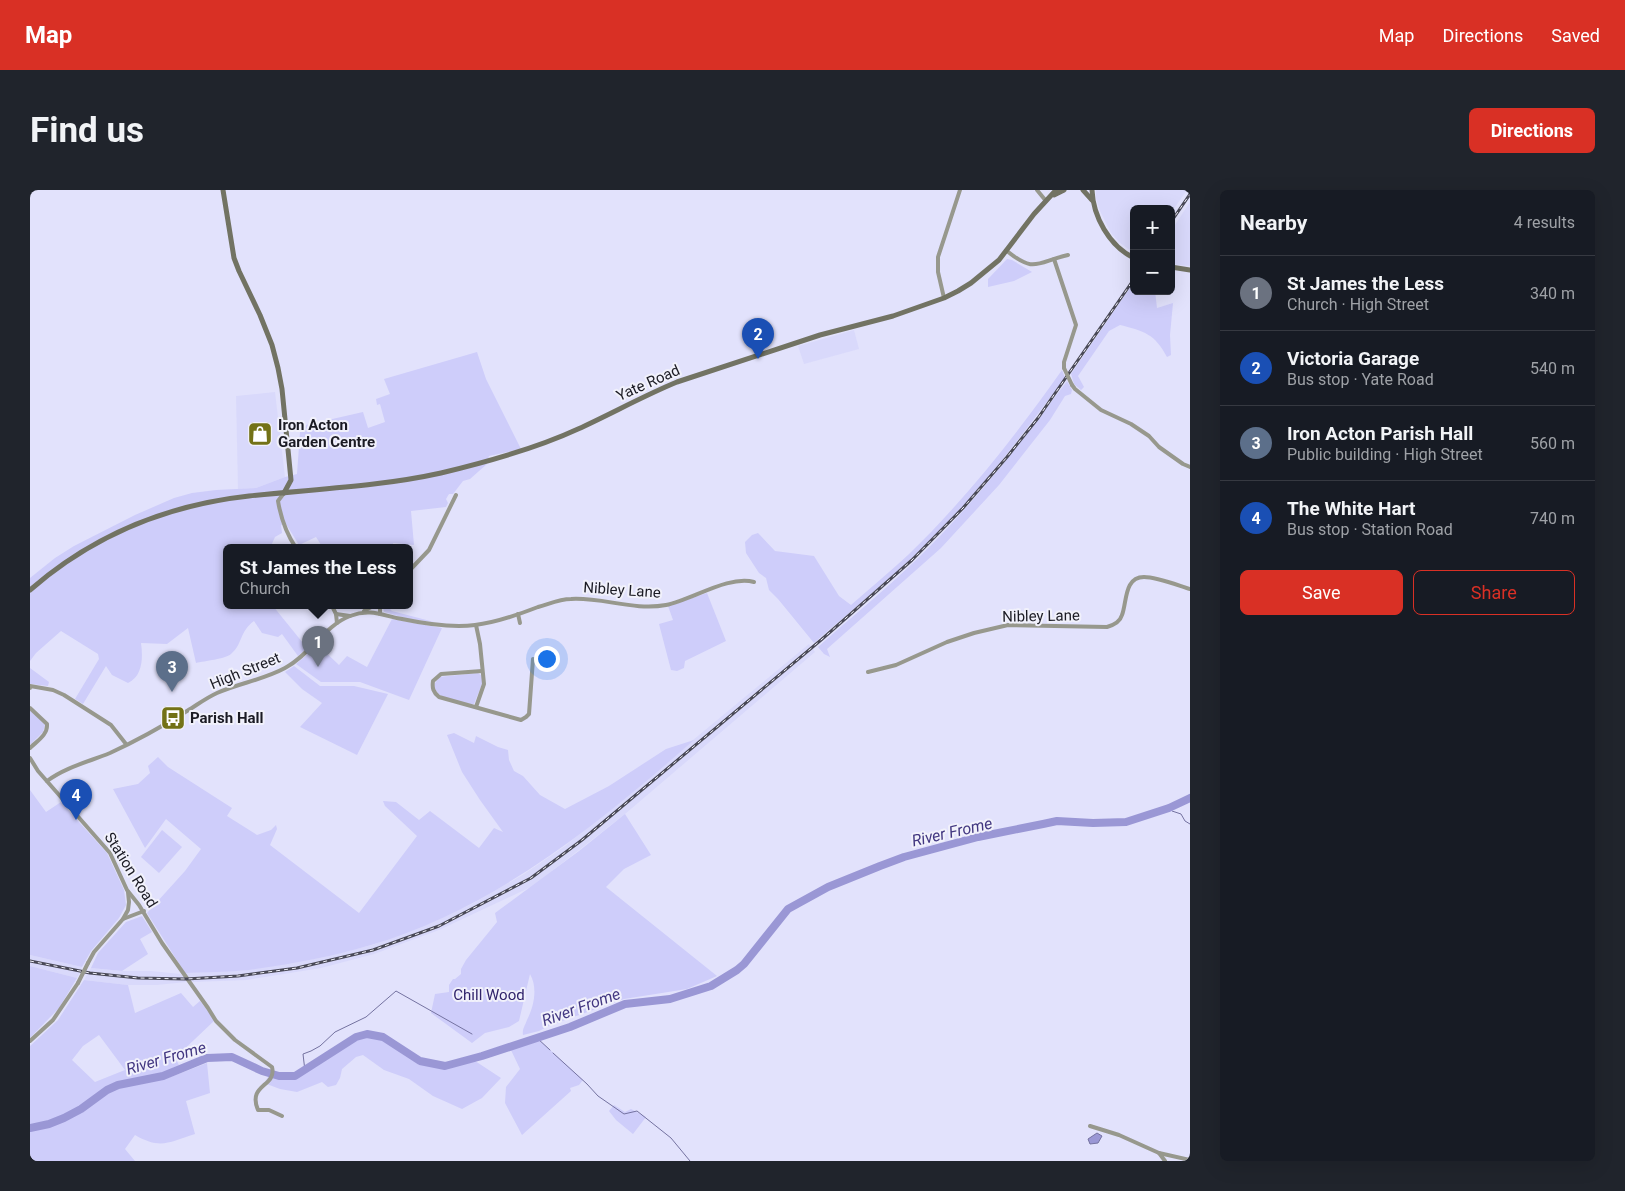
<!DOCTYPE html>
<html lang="en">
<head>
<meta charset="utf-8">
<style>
	body { margin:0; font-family:Roboto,sans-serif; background:#20242c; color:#f1f3f6 }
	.controls { position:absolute; right:15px; top:15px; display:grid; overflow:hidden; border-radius:8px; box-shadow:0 5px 20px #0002 }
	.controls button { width:45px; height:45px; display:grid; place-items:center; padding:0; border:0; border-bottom:1px solid #363941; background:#171b24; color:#f1f3f6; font:25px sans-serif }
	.you { position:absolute; left:516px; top:468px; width:18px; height:18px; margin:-12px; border:4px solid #fff; border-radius:50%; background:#1a73e8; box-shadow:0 0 0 8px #1a73e833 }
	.badge { display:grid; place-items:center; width:32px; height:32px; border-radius:50%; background:#d93025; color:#fff; font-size:16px; font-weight:700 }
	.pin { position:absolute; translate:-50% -41px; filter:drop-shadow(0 1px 2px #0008) }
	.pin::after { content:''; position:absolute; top:26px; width:18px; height:15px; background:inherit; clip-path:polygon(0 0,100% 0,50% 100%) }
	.popup { position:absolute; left:193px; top:354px; width:190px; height:65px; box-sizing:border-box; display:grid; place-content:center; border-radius:8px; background:#171b24; filter:drop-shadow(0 1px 4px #0005); font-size:16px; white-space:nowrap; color:#9ea1a6 }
	.popup b { font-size:19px; color:#f1f3f6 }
	.popup::after { content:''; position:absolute; left:50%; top:100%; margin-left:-10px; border:10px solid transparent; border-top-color:#171b24 }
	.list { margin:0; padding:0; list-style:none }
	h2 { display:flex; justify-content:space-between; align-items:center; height:65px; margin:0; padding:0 20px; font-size:21px }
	h2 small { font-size:16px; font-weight:400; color:#9ea1a6 }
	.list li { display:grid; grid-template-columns:32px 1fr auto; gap:15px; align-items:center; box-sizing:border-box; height:75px; padding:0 20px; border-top:1px solid #363941 }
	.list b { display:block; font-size:19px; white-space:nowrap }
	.list p { margin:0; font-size:16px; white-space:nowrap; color:#9ea1a6 }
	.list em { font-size:16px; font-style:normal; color:#9ea1a6 }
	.actions { display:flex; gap:10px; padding:15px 20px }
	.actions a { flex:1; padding:11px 0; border:1px solid #d93025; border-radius:8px; text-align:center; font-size:18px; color:#d93025 }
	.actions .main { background:#d93025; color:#fff }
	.map { position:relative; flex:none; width:1160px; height:971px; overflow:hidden; border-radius:8px }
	header { display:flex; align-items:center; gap:30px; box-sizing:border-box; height:70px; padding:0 25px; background:#d93025; color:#fff }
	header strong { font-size:24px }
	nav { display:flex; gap:28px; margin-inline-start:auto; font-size:18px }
	.intro { display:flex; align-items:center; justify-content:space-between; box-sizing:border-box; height:120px; padding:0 30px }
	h1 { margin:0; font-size:35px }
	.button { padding:12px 22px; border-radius:8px; background:#d93025; color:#fff; font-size:18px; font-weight:700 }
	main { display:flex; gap:30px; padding:0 30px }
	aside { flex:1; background:#171b24; border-radius:8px; box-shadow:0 5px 20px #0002 }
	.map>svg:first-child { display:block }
	.built { fill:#d9d9fb }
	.green { fill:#cecdfa; fill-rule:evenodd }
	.water { fill:#9a97d5; stroke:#7472a0 }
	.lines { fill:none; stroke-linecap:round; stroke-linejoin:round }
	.stream { stroke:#7472a0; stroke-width:1 }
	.river { stroke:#9a97d5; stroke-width:8 }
	.minor { stroke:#97988d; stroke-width:4 }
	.secondary { stroke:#727363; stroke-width:5 }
	.rail-casing { stroke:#494956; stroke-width:3 }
	.rail { stroke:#f1f1fb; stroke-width:1; stroke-dasharray:4; stroke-linecap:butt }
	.minor-bridge { stroke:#97988d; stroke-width:4 }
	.labels { text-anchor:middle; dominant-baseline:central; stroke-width:4; stroke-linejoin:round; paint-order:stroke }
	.street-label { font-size:15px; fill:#1b1b24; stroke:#f1f1fb }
	.poi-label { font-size:15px; font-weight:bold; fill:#1b1b24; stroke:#f1f1fb; text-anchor:start }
	.park-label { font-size:15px; fill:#30236b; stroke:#f1f1fb }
	.water-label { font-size:16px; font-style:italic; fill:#423781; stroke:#f1f1fb }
</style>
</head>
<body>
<header>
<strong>Map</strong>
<nav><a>Map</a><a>Directions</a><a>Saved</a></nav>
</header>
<div class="intro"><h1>Find us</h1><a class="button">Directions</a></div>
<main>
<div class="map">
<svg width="1160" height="971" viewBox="0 0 1160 971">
	<rect width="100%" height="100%" fill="#e2e2fc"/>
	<g class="built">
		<path d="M 1066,0 L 1157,0 L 1141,23 L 1141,19 L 1104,19 L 1104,63 L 1090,53 L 1081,43 L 1070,21 L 1066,8 Z"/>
		<path d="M 1160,12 L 1160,76 L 1141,74 L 1141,41 Z"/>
		<path d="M 824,140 L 829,159 L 774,174 L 768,156 Z"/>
		<path d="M 245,202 L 255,287 L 226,298 L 208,299 L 206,206 Z"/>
		<path d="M 779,454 L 785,462 L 595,624 L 503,696 L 409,740 L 344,764 L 291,778 L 217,790 L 163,792 L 155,783 L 218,780 L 294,767 L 342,755 L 405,731 L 442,714 L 494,684 L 535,656 Z"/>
		<path d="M 0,765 L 52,777 L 47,788 L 0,776 Z"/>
		<path d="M 61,778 L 92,781 L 121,781 L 151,784 L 156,792 L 127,795 L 98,795 L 54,790 Z"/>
	</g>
	<g class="green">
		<path d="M 977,69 L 982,70 L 1002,82 L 984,91 L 958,97 L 958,89 Z"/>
		<path d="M 1104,92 L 1104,101 L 1125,101 L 1127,118 L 1143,113 L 1140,145 L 1141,165 L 1137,167 C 1125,144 1114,141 1090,135 L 1079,141 L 1048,186 L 1054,197 L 1051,200 L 1044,194 L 1041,184 Z"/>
		<path d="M 447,162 L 456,189 L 491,259 L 459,266 L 457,274 L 440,289 L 433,291 L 423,304 L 419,304 L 416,309 L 418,313 L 416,317 L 381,321 L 384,355 L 363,353 L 364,358 L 337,358 L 335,354 L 327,358 L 293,358 L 286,347 L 269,355 L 256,334 L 251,335 L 252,343 L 245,347 L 240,358 L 197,358 L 197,416 L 243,416 L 277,458 L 268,466 L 252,444 L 248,447 L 232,443 L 224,431 C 209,442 213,454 201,464 C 195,469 175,471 166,473 L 158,438 L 137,454 L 111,453 C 113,467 113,486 98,493 L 82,485 L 76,476 L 53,514 L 45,509 L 69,469 L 68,464 L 31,441 L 6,463 L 0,471 L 0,388 L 25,368 L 44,356 L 105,325 L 144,308 L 162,303 L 186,300 L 226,298 L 255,287 L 267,284 L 270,242 L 276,235 L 333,222 L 338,238 L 355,232 L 350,214 L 347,215 L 346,209 L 360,204 L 354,189 Z"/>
		<path d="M 1032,180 L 1035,188 C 995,241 954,296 907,344 C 869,382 825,417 784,453 L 748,409 L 739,400 L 736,388 L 729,383 L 716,363 L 715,352 L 722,345 L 728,343 L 745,361 L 784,366 L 809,406 L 821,415 C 840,398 860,382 878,365 C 936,309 986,245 1032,180 Z"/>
		<path d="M 1037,191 L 1042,200 L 1041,204 L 1035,206 L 1020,230 L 969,295 L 911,358 L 797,459 L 800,467 L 794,464 L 788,457 C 820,428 854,401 885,371 C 942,316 990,254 1037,191 Z"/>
		<path d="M 677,403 L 696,451 L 655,471 L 654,478 L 647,481 L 641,480 L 629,434 L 643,430 L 638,416 Z"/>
		<path d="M 353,416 L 357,416 L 362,421 L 404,432 L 378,429 L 354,422 Z"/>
		<path d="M 362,429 L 412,438 L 379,510 L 330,492 L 291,492 L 266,474 L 285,458 L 288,460 L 290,457 L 309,475 L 317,466 L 337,477 Z"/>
		<path d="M 264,476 L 290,496 L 324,496 L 358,504 L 327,565 L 270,537 L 292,513 L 272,499 L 255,482 Z"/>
		<path d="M 0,478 L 19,492 L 18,496 L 0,494 Z"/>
		<path d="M 448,483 L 452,486 L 452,494 L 444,514 L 441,514 C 428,511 406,510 404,495 L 409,487 Z"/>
		<path d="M 0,520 L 15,535 L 13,542 L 0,555 Z"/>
		<path d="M 424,543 L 444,553 L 446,546 L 468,557 L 478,560 L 479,570 L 484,581 L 493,586 L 510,605 L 535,619 L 579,596 L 636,559 L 664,550 C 567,635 467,717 341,755 C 302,767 260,774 219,780 C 198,782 176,782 155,783 L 117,723 L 155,681 L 171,659 L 136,629 L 115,658 L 83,599 L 108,594 L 120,583 L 118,576 L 128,567 L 138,577 L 202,618 L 197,626 L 227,645 L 241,640 L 246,635 L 247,639 L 240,655 L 329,723 L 387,646 L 355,616 L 353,611 L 366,612 L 389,630 L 400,621 L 449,658 L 464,638 L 473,642 L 450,610 L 432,582 L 417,545 Z"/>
		<path d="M 0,600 L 16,622 L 31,612 L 77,663 L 94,700 L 96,715 L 89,728 L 61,761 L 52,777 L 0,765 Z"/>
		<path d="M 595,624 L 621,665 L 594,679 L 576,697 L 687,786 L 657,799 L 594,809 L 521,835 L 509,841 L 493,845 C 492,839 495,836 497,830 C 504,816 508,798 500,784 L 489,831 L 479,837 L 455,843 L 442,853 L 401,823 L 405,804 L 419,802 L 419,795 L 423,789 L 425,789 L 431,784 L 431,779 L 436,770 L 467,732 L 465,723 L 549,661 Z"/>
		<path d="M 132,640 L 152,657 L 129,683 L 111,667 Z"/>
		<path d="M 112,726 L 122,742 L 110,749 L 118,764 L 92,781 L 61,778 L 68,763 L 96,732 Z"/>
		<path d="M 0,776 L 47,788 L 29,818 L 0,848 Z"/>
		<path d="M 54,790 L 98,795 L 105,823 L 151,803 L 163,817 L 170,811 L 185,830 L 145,868 L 149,875 L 133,883 L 87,893 L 76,898 L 50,917 L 28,927 L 8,934 L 0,934 L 0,856 L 28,830 ZM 69,845 L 95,880 L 65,892 L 42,870 L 53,856 Z"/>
		<path d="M 337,844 L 353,847 L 390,871 L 415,876 L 442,869 L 471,888 L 452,908 L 432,919 L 403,906 L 379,889 L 354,880 L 333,865 L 326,867 L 312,879 L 310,888 L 306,895 L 298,897 L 292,892 L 267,902 L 250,899 L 234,893 L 241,883 L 249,886 L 275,881 L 298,864 Z"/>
		<path d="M 507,848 L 553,890 L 549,895 L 540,898 L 541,901 L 492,945 L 475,913 L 476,897 L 490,879 L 480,858 L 482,855 Z"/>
		<path d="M 177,873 L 180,903 L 156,911 L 165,944 C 139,952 131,960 105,945 L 95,959 L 105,971 L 0,971 L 0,940 L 11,938 L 42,927 L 77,903 L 89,898 L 138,888 Z"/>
		<path d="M 584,915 L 595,922 L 601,919 L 616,927 L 603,944 L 586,930 L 579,921 Z"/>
	</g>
	<path class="water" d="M 1067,943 L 1072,946 L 1068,953 L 1060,954 L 1058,949 Z"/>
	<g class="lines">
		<g class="stream">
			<path d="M 1139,618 L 1142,621 L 1151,624 L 1155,631 L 1160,634"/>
			<path d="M 507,848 L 520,860"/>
			<path d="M 523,863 L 557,894 L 568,906 L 594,924 L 607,921 L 641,948 L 660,971"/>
			<path d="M 275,881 L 273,864 L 281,861 L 290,856 L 305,842 L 336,827 L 366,801 L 442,844"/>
		</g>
		<path class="river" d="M 0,938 L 19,934 L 34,928 L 51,919 L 77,900 L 88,895 L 133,886 L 177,868 L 202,867 L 232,881 L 249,886 L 265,886 L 326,847 L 337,844 L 353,847 L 390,871 L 415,876 L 452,866 L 540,837 L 595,814 L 640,809 L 681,796 L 707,780 L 714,774 L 758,719 L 798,697 L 850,676 L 874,667 L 948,647 L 1013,634 L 1027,631 L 1063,633 L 1096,632 L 1139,618 L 1160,608"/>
		<g class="minor">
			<path d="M 1007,0 L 1016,11"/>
			<path d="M 977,61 C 1005,84 1007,72 1038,65"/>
			<path d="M 1024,69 L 1046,135 L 1034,172 L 1034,178"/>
			<path d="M 914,108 L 908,82 L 908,67 L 930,0"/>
			<path d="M 1042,195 L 1045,199 L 1071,220 L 1101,234 L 1119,246 L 1129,257 L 1153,274 L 1160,277"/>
			<path d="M 254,303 L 248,311 C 251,329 256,343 266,358"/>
			<path d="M 379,381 L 399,360 L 426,305"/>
			<path d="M 302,416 L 306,424 L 307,433"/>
			<path d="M 350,416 L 350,424"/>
			<path d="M 334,421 L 343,416"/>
			<path d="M 306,424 L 320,426"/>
			<path d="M 488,424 L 490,433"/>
			<path d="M 446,435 L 450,454 L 454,494 L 446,517"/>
			<path d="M 452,481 L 411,484 L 403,491 C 402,498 403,502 409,507 L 491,530 L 496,527 L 499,524 L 503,469"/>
			<path d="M 838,482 L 866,475 L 917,452 L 944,443 L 978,435 L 1077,437 C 1084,435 1090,432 1092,425 C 1097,412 1094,387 1114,387 C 1127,387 1147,395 1160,399"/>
			<path d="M 0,498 L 0,496 L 23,500 L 34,505 L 81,535 L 96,554"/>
			<path d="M 0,518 L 17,534 C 18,545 7,551 0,558"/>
			<path d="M 0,568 L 8,581 L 80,663 L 97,700 L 109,715 L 132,753 L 178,818 L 186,831 L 205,850 L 242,877 C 247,897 217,894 228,920 L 239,920 L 252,926"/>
			<path d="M 17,591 C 36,577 58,572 80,563 C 106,551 133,536 157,521 C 167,515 176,508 187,503 C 209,493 233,490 255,478 C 280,465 294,436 320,426 C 341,418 353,426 372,429 C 396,434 421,438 445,435 C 463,433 490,424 508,417 C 519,414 529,409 541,409 C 572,407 604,421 636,415 C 662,410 698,385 724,392"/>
			<path d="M 93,729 L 114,721"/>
			<path d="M 58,773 L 64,762 L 93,729 L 98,720 L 99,712 L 98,702"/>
			<path d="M 0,851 L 23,830 L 48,793"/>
			<path d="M 1060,936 L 1089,945 L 1129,963 L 1160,970"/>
			<path d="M 1129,963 L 1135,971"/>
		</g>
		<g class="secondary">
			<path d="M 193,0 L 204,68 L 209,81 L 230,125 L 242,155 L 248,178 L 252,199 L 261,290 L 254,303"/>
			<path d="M 1053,0 L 1062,10"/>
			<path d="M 1062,0 C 1063,26 1079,56 1104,68"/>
			<path d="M 1024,5 L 1034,0"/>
			<path d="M 1141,77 L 1160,80"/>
			<path d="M 0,400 C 62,346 137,315 219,306 C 283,299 348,297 411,283 C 457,272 505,259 548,239 C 581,224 613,206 647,192 L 790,145 L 863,126 L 914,108 L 928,101 L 941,93 L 969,70 L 1004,24 L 1026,0"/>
		</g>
		<defs>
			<g id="rail">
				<path d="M 1141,32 L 1160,4"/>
				<path d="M 0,771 L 60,783 L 108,788 L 156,789 L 208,786 L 267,778 L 343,760 L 409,736 L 501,688 L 552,650 L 791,450 L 882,370 L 933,318 L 977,267 L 1008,228 L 1104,89"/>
			</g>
		</defs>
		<use href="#rail" class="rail-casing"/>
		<use href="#rail" class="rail"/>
		<g class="minor-bridge">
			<path d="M 1034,178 L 1042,195"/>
			<path d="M 48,793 L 58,773"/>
		</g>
	</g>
	<defs>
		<symbol id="shop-square" viewBox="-11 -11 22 22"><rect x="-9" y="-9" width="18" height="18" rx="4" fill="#737216" stroke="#f1f1fb"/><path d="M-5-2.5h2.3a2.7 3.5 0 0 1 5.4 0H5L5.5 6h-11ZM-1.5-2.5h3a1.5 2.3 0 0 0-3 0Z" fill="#fff"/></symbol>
		<symbol id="bus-square" viewBox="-11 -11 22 22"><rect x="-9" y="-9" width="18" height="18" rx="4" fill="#737216" stroke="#f1f1fb"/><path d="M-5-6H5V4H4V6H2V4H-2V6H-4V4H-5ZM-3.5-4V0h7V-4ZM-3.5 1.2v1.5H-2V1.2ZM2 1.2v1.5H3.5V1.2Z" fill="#fff"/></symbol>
	</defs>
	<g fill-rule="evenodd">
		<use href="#shop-square" x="216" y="230" width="28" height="28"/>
		<use href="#bus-square" x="129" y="514" width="28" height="28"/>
	</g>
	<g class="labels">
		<g class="street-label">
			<text transform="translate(618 193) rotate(-24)">Yate Road</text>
			<text transform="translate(592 400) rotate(4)">Nibley Lane</text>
			<text transform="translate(1011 426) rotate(-1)">Nibley Lane</text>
			<text transform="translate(215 481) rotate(-22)">High Street</text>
			<text transform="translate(101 680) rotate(58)">Station Road</text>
		</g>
		<g class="poi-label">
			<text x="248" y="235">Iron Acton<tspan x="248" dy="17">Garden Centre</tspan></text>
			<text x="160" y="528">Parish Hall</text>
		</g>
		<g class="park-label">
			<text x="459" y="805">Chill Wood</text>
		</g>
		<g class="water-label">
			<text transform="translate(922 642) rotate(-13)">River Frome</text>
			<text transform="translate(551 817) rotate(-20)">River Frome</text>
			<text transform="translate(136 868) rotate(-16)">River Frome</text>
		</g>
	</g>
</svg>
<div class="controls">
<button>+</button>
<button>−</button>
</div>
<div class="you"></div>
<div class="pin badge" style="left:288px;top:477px;background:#6b7280">1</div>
<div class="popup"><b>St James the Less</b>Church</div>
<div class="pin badge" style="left:728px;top:169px;background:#1a4fb4">2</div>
<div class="pin badge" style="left:142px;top:502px;background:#5c6f8a">3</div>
<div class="pin badge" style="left:46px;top:630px;background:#1a4fb4">4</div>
</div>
<aside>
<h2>Nearby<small>4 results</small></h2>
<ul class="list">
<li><span class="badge" style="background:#6b7280">1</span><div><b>St James the Less</b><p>Church · High Street</p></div><em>340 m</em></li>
<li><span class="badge" style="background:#1a4fb4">2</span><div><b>Victoria Garage</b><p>Bus stop · Yate Road</p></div><em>540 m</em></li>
<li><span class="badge" style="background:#5c6f8a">3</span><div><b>Iron Acton Parish Hall</b><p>Public building · High Street</p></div><em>560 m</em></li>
<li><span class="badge" style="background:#1a4fb4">4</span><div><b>The White Hart</b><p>Bus stop · Station Road</p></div><em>740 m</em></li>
</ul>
<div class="actions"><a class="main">Save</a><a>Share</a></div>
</aside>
</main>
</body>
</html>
